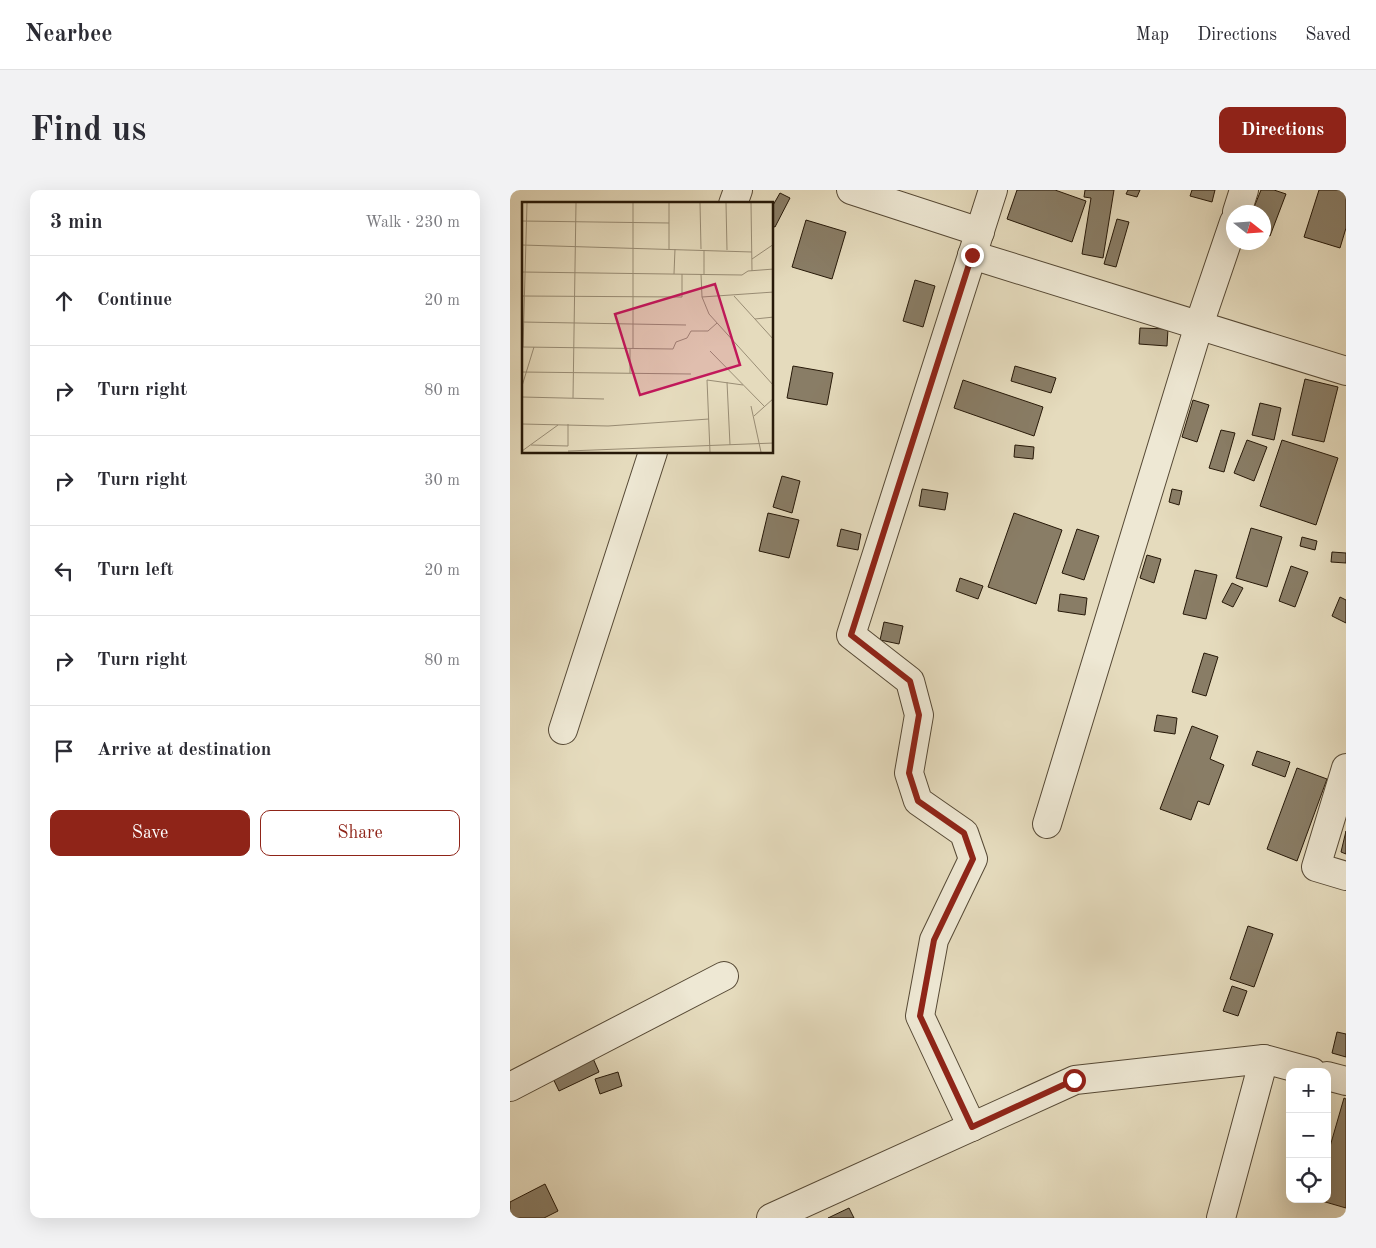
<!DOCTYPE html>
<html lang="en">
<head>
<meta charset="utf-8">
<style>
	body { margin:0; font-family:"Old Standard TT",serif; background:#f2f2f3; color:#2b2b33 }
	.controls { position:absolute; right:15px; bottom:15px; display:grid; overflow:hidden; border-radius:10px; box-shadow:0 5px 20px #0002 }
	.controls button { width:45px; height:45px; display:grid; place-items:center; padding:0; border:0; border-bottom:1px solid #e1e1e2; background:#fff; color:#2b2b33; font:25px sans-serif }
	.compass { position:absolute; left:716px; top:15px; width:45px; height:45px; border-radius:50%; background:#fff; box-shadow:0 5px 20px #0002; rotate:107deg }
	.stop { position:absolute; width:15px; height:15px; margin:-11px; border:4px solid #8f2418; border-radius:50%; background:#fff }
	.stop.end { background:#8f2418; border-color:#fff; box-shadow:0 1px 5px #0008 }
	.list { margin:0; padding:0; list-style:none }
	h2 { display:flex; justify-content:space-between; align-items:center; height:65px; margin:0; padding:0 20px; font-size:21px }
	h2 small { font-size:16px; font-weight:400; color:#7c7c81 }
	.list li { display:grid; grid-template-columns:32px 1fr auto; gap:15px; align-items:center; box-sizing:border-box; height:90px; padding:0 20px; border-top:1px solid #e1e1e2 }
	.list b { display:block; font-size:19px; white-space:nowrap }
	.list em { font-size:16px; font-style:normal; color:#7c7c81 }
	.actions { display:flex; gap:10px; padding:15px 20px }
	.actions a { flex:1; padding:11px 0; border:1px solid #8f2418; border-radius:10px; text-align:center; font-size:18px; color:#8f2418 }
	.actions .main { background:#8f2418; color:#fff }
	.icon { flex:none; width:28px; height:28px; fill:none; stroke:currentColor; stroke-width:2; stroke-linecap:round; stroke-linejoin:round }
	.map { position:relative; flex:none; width:836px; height:1028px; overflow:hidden; border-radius:10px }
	header { display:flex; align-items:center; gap:30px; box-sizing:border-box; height:70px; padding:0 25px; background:#fff; border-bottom:1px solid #e1e1e2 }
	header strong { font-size:24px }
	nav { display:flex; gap:28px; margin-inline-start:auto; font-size:18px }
	.intro { display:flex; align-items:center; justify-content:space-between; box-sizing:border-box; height:120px; padding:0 30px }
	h1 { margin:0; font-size:35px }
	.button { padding:12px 22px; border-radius:10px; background:#8f2418; color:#fff; font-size:18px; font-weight:700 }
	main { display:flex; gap:30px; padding:0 30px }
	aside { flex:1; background:#fff; border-radius:10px; box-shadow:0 5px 20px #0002 }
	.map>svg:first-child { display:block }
	.building { fill:#897d66; stroke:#261808 }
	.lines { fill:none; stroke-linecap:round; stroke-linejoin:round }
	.minor-casing { stroke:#564935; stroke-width:30 }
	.minor { stroke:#eee8d4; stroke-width:28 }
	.route { stroke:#8f2418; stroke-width:6 }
	.inset-road { fill:none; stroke:#998d75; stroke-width:1 }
	.view { fill:#c2185b; fill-opacity:0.15; stroke:#c2185b; stroke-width:2.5 }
	.inset-edge { fill:none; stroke:#261808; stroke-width:2.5 }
</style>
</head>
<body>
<header>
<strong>Nearbee</strong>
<nav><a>Map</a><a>Directions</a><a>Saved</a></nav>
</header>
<div class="intro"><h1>Find us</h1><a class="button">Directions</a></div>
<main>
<aside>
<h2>3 min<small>Walk · 230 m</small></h2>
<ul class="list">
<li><svg class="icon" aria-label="ahead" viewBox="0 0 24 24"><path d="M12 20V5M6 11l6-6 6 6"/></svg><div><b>Continue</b></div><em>20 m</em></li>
<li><svg class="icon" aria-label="right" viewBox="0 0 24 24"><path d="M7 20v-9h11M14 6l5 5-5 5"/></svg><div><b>Turn right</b></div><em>80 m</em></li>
<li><svg class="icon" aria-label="right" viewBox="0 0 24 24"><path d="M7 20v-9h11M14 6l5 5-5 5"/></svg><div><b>Turn right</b></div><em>30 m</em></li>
<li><svg class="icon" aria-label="left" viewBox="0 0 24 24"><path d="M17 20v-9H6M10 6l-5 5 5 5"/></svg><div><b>Turn left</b></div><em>20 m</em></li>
<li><svg class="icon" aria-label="right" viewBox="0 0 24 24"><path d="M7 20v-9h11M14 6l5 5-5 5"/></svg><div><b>Turn right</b></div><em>80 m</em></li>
<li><svg class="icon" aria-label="arrive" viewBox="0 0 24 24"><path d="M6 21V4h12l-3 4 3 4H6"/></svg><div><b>Arrive at destination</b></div></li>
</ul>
<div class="actions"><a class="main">Save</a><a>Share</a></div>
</aside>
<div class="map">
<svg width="836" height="1028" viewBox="0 0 836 1028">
	<rect width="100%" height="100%" fill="#e5dbbd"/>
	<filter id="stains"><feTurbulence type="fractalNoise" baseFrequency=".004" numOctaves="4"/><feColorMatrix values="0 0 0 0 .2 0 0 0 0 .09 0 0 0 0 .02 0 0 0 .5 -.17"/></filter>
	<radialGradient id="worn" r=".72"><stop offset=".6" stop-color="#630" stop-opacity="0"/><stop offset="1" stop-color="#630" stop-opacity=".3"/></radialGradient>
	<g class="building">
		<path d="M 507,0 L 545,0 L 576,11 L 562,52 L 497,29 Z"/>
		<path d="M 575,0 L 604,0 L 593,68 L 572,64 L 581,8 L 574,7 Z"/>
		<path d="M 618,0 L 630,0 L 627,7 L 616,4 Z"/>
		<path d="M 682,0 L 705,0 L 702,12 L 680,6 Z"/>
		<path d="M 751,0 L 764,0 L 776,4 L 760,46 L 754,43 L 754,22 L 742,22 Z"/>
		<path d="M 809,0 L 836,0 L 836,38 L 830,58 L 794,47 Z"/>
		<path d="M 270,3 L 280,8 L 265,37 L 262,36 L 262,17 Z"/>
		<path d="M 607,29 L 619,32 L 606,77 L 594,74 Z"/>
		<path d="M 296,30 L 336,42 L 322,89 L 282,77 Z"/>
		<path d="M 405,90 L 425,96 L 413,137 L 393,131 Z"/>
		<path d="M 630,138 L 658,139 L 657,156 L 629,154 Z"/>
		<path d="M 283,176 L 323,183 L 317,215 L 277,208 Z"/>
		<path d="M 505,176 L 546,188 L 541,203 L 501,191 Z"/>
		<path d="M 795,189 L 828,197 L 814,252 L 782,245 Z"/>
		<path d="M 453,190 L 533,217 L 524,246 L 444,218 Z"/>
		<path d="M 683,210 L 699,215 L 687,252 L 672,247 Z"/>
		<path d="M 750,213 L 771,218 L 764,250 L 742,245 Z"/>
		<path d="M 711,240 L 725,243 L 714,282 L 699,278 Z"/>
		<path d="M 737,250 L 757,257 L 744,291 L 724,283 Z"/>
		<path d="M 772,250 L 828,268 L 806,335 L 750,316 Z"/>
		<path d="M 505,255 L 524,257 L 523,269 L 504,267 Z"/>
		<path d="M 272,286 L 290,291 L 282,323 L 263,317 Z"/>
		<path d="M 412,299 L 438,303 L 435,320 L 409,316 Z"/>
		<path d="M 662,299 L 672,301 L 669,315 L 659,312 Z"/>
		<path d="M 258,323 L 289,330 L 279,368 L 249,361 Z"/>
		<path d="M 504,323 L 552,340 L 526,414 L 478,397 Z"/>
		<path d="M 741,338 L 772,347 L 757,397 L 726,388 Z"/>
		<path d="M 331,339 L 351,344 L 348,360 L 327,356 Z"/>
		<path d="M 567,339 L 589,346 L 574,390 L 552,383 Z"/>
		<path d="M 792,347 L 807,351 L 805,360 L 790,356 Z"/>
		<path d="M 822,362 L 836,363 L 836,373 L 821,372 Z"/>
		<path d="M 637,365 L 651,369 L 644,393 L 630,388 Z"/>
		<path d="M 781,376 L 798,382 L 785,417 L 769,411 Z"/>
		<path d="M 685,380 L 707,385 L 696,429 L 673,424 Z"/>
		<path d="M 450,388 L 473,396 L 468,409 L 446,401 Z"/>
		<path d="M 722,393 L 733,398 L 723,417 L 712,412 Z"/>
		<path d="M 550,404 L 577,408 L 575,425 L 548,421 Z"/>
		<path d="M 830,407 L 836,410 L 836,433 L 822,426 Z"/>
		<path d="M 374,432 L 393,436 L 389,454 L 370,450 Z"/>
		<path d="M 694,463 L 708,467 L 696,506 L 682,502 Z"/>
		<path d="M 647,525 L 667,528 L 665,544 L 644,541 Z"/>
		<path d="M 682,536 L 708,546 L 700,569 L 714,575 L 699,615 L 688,611 L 681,630 L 650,619 Z"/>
		<path d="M 747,561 L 780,572 L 775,587 L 742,575 Z"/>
		<path d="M 787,578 L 817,589 L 787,671 L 757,659 Z"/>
		<path d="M 836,641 L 836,664 L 831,662 Z"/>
		<path d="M 738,736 L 763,744 L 744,797 L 720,789 Z"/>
		<path d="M 722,796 L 737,801 L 728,826 L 713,821 Z"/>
		<path d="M 827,842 L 836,844 L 836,867 L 822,863 Z"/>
		<path d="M 78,857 L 89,882 L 49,901 L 37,876 Z"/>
		<path d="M 108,882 L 112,896 L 90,904 L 85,889 Z"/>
		<path d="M 834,908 L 836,909 L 836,1018 L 805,1009 L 817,1009 L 817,967 Z"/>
		<path d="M 35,994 L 48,1021 L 34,1028 L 0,1028 L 0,1012 Z"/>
		<path d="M 339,1018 L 344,1028 L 318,1028 Z"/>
	</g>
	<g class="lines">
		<defs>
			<g id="minor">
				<path d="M 341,0 L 470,42"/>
				<path d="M 223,14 L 228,0"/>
				<path d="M 727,22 L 734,0"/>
				<path d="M 462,65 L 836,181"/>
				<path d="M 53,540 L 143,262"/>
				<path d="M 836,578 L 806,677 L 836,686"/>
				<path d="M 537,634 L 689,135 L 724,32"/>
				<path d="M 817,886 L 836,891"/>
				<path d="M 0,897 L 214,786"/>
				<path d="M 462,937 L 410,826 L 424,750 L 463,669 L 454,643 L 408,611 L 399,583 L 409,525 L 400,491 L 341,445 L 483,0"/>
				<path d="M 261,1028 L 565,890 L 754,869 L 802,882"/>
				<path d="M 711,1028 L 754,869"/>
			</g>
		</defs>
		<use href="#minor" class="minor-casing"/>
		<use href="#minor" class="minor"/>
	</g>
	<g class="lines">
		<path class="route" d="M 462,65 L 341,445 L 400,491 L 409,525 L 399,583 L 408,611 L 454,643 L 463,669 L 424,750 L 410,826 L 462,937 L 564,890"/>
	</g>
	<g transform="translate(12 12)">
		<rect width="251" height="251" fill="#e5dbbd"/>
		<path class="inset-road" d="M 147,1 L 147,47M 178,1 L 179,47M 204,1 L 205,48M 229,1 L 230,69M 0,19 L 147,21M 0,43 L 230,50M 182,48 L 182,72M 230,57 L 252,42M 0,70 L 220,73 L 226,69 L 252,67M 152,72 L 153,47M 179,72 L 180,95 L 187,112 L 252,184M 0,94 L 160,95 L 160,72M 212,94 L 252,138M 180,95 L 252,90M 233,117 L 252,115M 0,120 L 164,123M 0,145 L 151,147 L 154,140 L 165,136 L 169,129 L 186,129 L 195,121M 1,145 L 5,1M 111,147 L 111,1M 188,149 L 243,205M 0,170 L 169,172M 108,171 L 108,147M 205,180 L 208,243M 0,184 L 12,145M 0,195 L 82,197M 51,196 L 54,1M 229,204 L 239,250M 232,214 L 252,196M 0,222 L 86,224 L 187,217M 9,243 L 46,244M 46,244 L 46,222M 0,249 L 36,223M 46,249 L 252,241M 188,250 L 185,178 L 221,183"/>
		<path class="view" d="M 193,82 L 218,163 L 118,193 L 93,112 Z"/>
		<rect width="251" height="251" class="inset-edge"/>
	</g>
	<rect width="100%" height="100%" filter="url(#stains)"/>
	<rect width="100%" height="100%" fill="url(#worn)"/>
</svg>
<div class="controls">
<button>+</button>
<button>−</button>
<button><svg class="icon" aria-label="locate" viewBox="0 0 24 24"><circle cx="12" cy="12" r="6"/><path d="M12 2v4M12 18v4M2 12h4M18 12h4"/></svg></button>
</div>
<svg class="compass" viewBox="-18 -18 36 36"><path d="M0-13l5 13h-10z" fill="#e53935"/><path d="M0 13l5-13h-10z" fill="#7c7c81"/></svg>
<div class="stop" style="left:564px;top:890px"></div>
<div class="stop end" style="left:462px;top:65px"></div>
</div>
</main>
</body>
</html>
